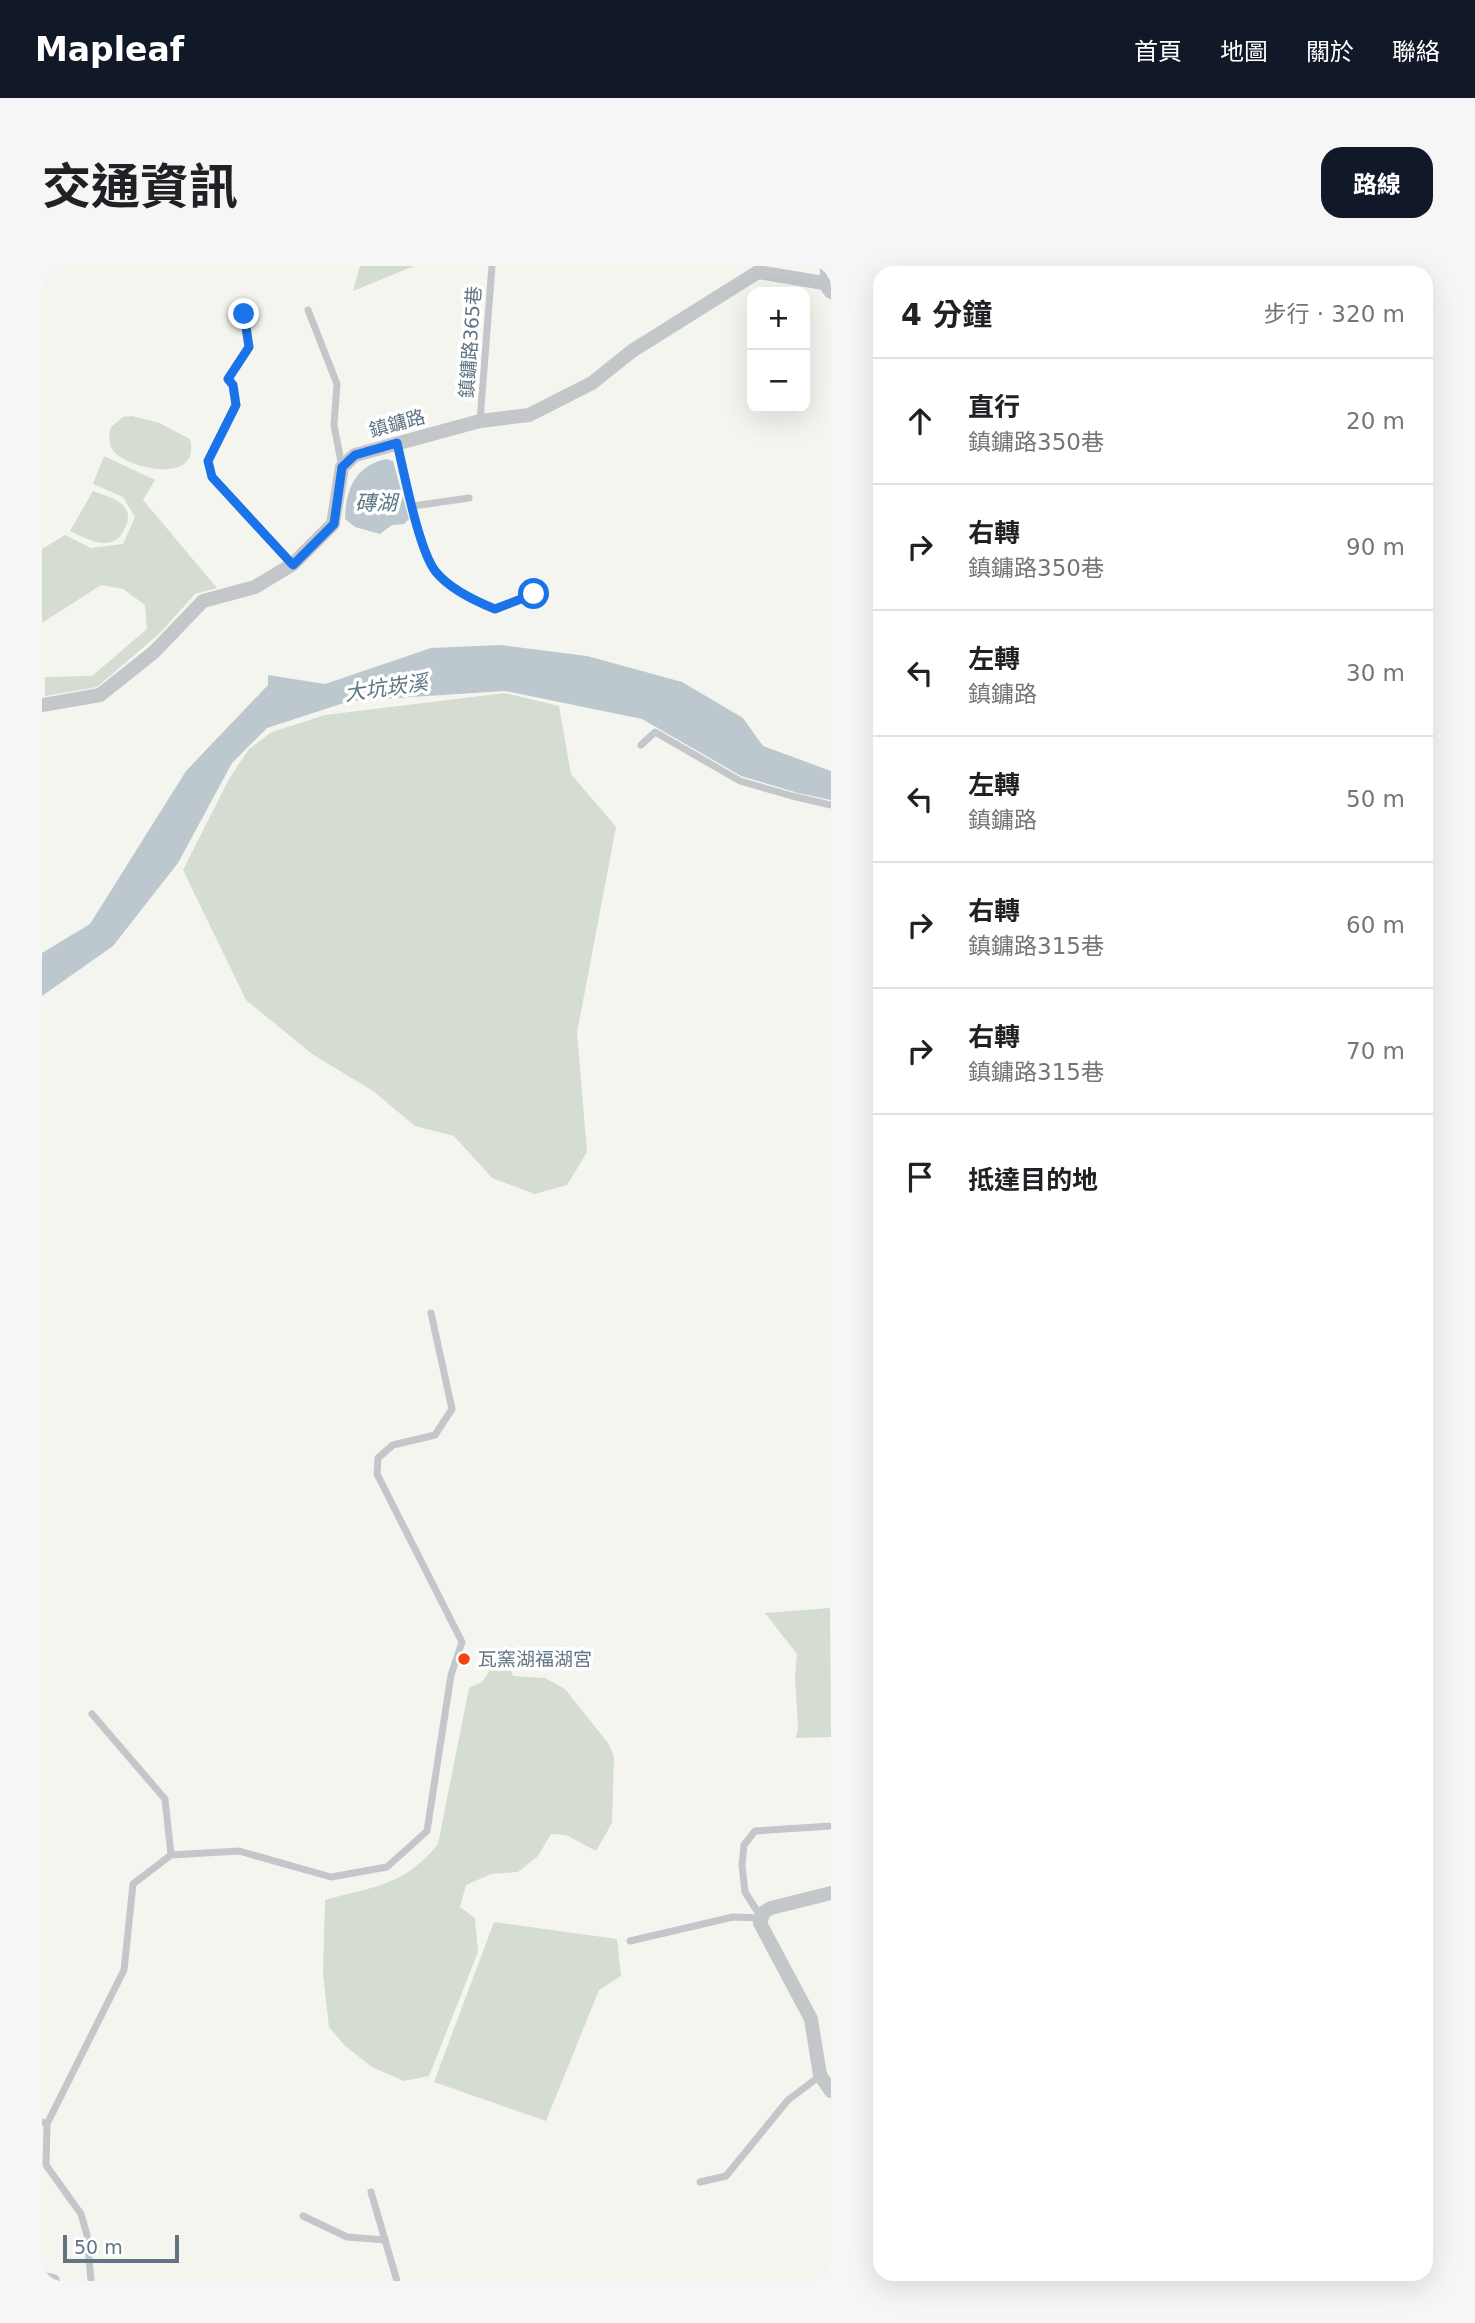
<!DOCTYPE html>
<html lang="zh-TW">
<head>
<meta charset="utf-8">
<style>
	body { margin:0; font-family:"DejaVu Sans","Noto Sans TC",sans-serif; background:#f6f6f6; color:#202124 }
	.controls { position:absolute; right:21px; top:21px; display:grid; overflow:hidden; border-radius:14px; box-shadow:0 7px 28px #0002 }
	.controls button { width:63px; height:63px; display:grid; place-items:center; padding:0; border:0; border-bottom:2px solid #e0e0e0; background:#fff; color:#202124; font:35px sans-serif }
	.scale { position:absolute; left:21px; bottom:18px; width:116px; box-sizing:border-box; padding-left:7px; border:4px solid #617584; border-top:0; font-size:19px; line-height:24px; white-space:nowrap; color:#617584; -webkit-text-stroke:5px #fff; paint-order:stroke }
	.stop { position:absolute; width:21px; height:21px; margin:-16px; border:5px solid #1a73e8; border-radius:50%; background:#fff }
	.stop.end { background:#1a73e8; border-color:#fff; box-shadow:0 2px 7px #0008 }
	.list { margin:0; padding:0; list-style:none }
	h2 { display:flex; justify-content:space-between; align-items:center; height:91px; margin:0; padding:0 28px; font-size:30px }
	h2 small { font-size:23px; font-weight:400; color:#757577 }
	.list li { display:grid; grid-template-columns:46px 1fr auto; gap:21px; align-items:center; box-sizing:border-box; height:126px; padding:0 28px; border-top:2px solid #e0e0e0 }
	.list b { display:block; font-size:26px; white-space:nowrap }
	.list p { margin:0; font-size:23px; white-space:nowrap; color:#757577 }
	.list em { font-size:23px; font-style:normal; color:#757577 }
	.icon { flex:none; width:38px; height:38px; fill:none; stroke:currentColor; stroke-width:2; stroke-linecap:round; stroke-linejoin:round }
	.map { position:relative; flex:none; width:789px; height:2015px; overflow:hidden; border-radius:21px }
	header { display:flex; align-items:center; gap:42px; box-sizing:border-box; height:98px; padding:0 35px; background:#111827; color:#fff }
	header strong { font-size:33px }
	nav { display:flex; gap:38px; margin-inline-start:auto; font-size:24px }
	.intro { display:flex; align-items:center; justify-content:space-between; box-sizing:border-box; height:168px; padding:0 42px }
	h1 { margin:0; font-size:49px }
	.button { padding:18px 32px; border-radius:21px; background:#111827; color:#fff; font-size:24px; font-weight:700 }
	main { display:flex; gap:42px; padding:0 42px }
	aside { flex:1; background:#fff; border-radius:21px; box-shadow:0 7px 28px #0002 }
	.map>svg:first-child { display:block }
	.green { fill:#d5dcd1 }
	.water { fill:#bcc8cd }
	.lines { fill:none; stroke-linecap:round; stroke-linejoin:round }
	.service { stroke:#c3c7ca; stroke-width:7 }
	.minor { stroke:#c3c7ca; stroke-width:14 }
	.route { stroke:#1a73e8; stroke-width:9 }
	.poi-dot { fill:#f14514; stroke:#fff; stroke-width:2.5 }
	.labels { text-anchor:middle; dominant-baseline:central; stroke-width:7; stroke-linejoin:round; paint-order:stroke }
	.street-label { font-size:19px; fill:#617584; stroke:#fff }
	.poi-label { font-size:19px; fill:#617584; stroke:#fff; text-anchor:start }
	.water-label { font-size:21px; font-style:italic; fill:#5c7882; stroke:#fff }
</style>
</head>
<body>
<header>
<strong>Mapleaf</strong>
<nav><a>首頁</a><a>地圖</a><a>關於</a><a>聯絡</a></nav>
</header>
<div class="intro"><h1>交通資訊</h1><a class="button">路線</a></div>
<main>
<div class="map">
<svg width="789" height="2015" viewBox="0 0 789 2015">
	<rect width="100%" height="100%" fill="#f5f5f0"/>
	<g class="green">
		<path d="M 318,0 L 372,0 L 311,25 Z"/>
		<path d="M 90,150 L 117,157 L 148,173 C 160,221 81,202 70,183 C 66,176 67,168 69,161 L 81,151 Z"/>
		<path d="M 62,190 L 113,214 L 101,234 L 175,322 L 153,328 L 118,367 L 55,421 L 3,430 L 3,411 L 50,410 L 105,363 L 103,339 L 81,323 L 59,319 L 0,357 L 0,283 L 23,269 L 49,282 L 81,278 L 93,251 L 81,231 L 51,218 Z"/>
		<path d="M 51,225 C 70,232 96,238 82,264 C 79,271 73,276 65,277 C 52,278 39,270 28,265 Z"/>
		<path d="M 463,427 L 517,440 L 529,508 L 574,561 L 535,767 L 545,886 L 525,919 L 493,928 L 450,912 L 412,870 L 373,860 L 331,825 L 270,788 L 204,734 L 141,604 L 187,513 L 207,483 L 230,466 L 283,449 Z"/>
		<path d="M 788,1342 L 789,1471 L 754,1472 L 756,1461 L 753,1410 L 755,1388 L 723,1347 Z"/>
		<path d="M 462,1384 L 471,1410 L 503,1412 L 523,1423 L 566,1477 L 572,1490 L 570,1557 L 554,1585 L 524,1569 L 509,1568 L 496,1590 L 476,1606 L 449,1608 L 424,1619 L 418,1641 L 433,1652 L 436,1686 L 387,1810 L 362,1815 L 330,1801 L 303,1780 L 287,1761 L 281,1708 L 283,1634 C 333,1620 362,1620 396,1578 L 427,1422 L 440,1416 Z"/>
		<path d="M 452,1656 L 575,1673 L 579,1710 L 557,1724 L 504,1855 L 392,1816 Z"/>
	</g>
	<g class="water">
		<path d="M 344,193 L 351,195 L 367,253 L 362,258 L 350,259 L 338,268 L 313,261 L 303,253 C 304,223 313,200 344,193 Z"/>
		<path d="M 458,379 L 545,390 L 640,416 L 701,452 L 721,480 L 789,505 L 789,534 L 756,527 L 699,510 L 600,453 L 463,425 L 308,435 L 225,462 L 190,497 L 136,597 L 71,680 L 0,730 L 0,687 L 48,658 L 144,505 L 226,419 L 226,409 L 283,418 L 389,382 Z"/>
	</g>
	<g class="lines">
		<g class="service">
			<path d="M 781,0 L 782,17"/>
			<path d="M 266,44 L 295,118 L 292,159 L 300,201"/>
			<path d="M 203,48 L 207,81 L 186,113 L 191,119 L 194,140 L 166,195 L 170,210 L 251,298"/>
			<path d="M 438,155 L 450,0"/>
			<path d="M 355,178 C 362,207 377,287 394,306 C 408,323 433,335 453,343 L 492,328"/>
			<path d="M 371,240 L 427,232"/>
			<path d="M 599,479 L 613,466 L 698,515 L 750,530 L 789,539"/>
			<path d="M 50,1448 L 123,1533 L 129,1589"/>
			<path d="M 719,1651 L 703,1626 L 700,1599 L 702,1579 L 713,1565 L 789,1560"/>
			<path d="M 588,1675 L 691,1651 L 719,1652"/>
			<path d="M 0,1856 L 5,1858 L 4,1899 L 39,1948 L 45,1969 L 49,2015"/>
			<path d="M 5,1858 L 82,1704 L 91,1618 L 129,1589 L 197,1585 L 289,1611 L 345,1601 L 385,1565 L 409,1409 L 420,1376 L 335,1208 L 336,1192 L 351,1179 L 393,1169 L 410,1143 L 389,1047"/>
			<path d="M 658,1916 L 684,1910 L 746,1834 L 778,1810"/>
			<path d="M 329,1926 L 355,2015"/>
			<path d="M 261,1950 L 305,1971 L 343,1974"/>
		</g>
		<g class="minor">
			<path d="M 0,439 L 58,429 L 112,386 L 161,335 L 213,321 L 251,298 L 291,258 L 300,201 L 313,189 L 438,155 L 487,149 L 550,117 L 590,85 L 716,6 L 782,17 L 789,26"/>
			<path d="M 789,1627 L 729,1642 L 722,1646 L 718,1657 L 769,1753 L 778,1809 L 789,1825"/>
			<path d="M 0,2013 L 11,2015"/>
		</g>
	</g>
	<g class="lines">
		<path class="route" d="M 202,48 L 207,81 L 186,113 L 191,119 L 194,139 L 166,195 L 170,211 L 251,299 L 292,258 L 300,201 L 313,189 L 355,177 C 362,206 377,286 394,306 C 408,323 433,335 453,343 L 492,328"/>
	</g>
	<circle class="poi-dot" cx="422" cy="1393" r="7"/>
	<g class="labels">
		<g class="street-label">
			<text transform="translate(428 76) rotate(-86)">鎮鏞路365巷</text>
			<text transform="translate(355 157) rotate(-15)">鎮鏞路</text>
		</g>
		<g class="poi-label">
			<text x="436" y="1393">瓦窯湖福湖宮</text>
		</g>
		<g class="water-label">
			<text x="334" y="237">磚湖</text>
			<text transform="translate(344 422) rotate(-8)">大坑崁溪</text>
		</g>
	</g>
</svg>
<div class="controls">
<button>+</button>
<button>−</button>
</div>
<div class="scale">50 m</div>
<div class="stop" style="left:492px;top:328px"></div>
<div class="stop end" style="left:202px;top:48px"></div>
</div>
<aside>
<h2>4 分鐘<small>步行 · 320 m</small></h2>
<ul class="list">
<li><svg class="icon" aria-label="ahead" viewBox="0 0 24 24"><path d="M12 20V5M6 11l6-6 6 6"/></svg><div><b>直行</b><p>鎮鏞路350巷</p></div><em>20 m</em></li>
<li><svg class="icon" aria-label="right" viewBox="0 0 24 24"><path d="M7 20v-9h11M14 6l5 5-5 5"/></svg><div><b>右轉</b><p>鎮鏞路350巷</p></div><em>90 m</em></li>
<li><svg class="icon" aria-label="left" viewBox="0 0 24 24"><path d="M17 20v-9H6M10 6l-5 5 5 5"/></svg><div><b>左轉</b><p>鎮鏞路</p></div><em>30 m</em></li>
<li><svg class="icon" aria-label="left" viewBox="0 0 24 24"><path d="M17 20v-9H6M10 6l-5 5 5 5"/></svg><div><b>左轉</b><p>鎮鏞路</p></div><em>50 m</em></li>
<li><svg class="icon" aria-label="right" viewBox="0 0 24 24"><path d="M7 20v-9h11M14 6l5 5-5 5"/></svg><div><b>右轉</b><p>鎮鏞路315巷</p></div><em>60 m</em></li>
<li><svg class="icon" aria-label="right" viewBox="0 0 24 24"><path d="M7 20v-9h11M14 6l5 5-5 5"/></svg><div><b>右轉</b><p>鎮鏞路315巷</p></div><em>70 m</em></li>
<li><svg class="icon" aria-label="arrive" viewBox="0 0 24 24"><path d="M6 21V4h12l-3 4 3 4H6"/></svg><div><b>抵達目的地</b></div></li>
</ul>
</aside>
</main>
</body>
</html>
